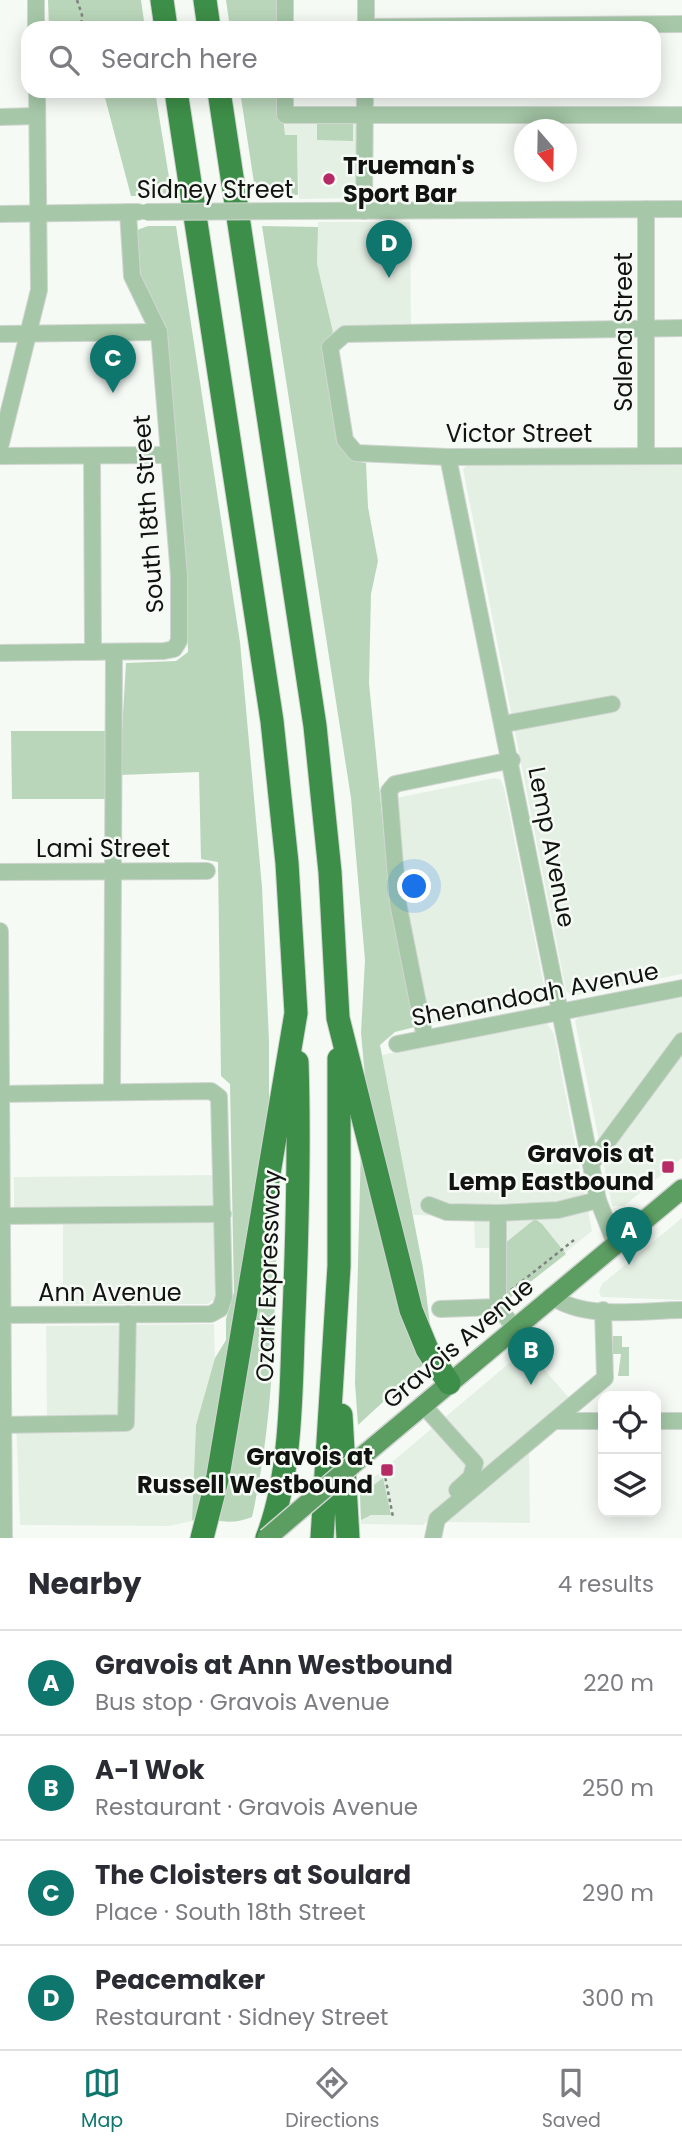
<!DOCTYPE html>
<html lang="en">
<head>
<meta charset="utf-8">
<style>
	body { margin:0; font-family:Poppins,sans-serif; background:#f2f2f3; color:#2b2b33 }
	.controls { position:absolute; right:21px; bottom:21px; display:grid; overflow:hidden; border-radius:14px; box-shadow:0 4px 18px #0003 }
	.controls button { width:63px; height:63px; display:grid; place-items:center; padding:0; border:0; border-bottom:2px solid #e1e1e2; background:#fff; color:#2b2b33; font:35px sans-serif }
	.compass { position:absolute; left:514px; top:119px; width:63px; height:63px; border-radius:50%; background:#fff; box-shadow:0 4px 18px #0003; rotate:160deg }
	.you { position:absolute; left:415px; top:887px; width:24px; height:24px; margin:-18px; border:5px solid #fff; border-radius:50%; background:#1a73e8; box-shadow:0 0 0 10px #1a73e833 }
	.badge { display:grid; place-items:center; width:46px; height:46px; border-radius:50%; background:#0f766e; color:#fff; font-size:23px; font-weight:700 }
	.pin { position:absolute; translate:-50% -58px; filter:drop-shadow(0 2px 4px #0008) }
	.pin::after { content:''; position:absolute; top:37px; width:24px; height:21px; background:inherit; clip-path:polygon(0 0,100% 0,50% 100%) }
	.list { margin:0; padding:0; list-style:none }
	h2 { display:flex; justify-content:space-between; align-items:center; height:91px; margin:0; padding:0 28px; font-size:30px }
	h2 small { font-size:23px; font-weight:400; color:#7c7c81 }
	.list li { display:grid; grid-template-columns:46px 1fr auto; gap:21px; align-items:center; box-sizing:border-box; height:105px; padding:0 28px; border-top:2px solid #e1e1e2 }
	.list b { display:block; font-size:26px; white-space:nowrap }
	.list p { margin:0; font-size:23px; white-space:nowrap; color:#7c7c81 }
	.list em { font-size:23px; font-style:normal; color:#7c7c81 }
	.icon { flex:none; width:38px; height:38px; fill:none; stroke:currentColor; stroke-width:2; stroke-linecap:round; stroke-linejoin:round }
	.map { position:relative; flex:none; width:682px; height:1538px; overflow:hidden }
	.search { position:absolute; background:#fff; box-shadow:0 4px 18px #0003; left:21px; right:21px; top:21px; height:77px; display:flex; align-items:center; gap:18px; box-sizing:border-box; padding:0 24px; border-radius:21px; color:#7c7c81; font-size:26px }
	.sheet { height:511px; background:#fff }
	nav { display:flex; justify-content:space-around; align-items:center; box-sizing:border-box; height:98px; border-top:2px solid #e1e1e2; background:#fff; font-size:19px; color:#7c7c81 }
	nav a { display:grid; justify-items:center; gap:4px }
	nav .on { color:#0f766e }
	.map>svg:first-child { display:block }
	.built { fill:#e5f0e5 }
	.green { fill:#b9d6ba }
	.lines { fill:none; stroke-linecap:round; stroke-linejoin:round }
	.minor-casing { stroke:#d1d5d1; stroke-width:18 }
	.major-casing { stroke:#d1d5d1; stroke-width:22 }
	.highway-casing { stroke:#d1d5d1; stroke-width:25 }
	.path { stroke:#7f827f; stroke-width:2.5; stroke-dasharray:3.5 3.5; stroke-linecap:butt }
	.minor { stroke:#a6c8a8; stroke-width:16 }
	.major { stroke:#5c9e62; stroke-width:19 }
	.highway { stroke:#3d8e48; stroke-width:23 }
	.minor-bridge-casing { stroke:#d1d5d1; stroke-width:18; stroke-linecap:butt }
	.major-bridge-casing { stroke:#d1d5d1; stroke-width:22; stroke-linecap:butt }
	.minor-bridge { stroke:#a6c8a8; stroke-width:16 }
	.major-bridge { stroke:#5c9e62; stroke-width:19 }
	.poi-dot { fill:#b62b66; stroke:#f5faf5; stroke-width:2.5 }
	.labels { text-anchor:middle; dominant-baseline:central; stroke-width:5; stroke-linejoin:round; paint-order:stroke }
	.poi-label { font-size:24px; font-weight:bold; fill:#111311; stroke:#f5faf5; text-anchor:end }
	.street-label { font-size:24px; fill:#111311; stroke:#f5faf5 }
</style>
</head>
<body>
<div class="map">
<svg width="682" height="1538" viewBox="0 0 682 1538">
	<rect width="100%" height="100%" fill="#f5faf5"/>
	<g class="built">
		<path d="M 285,118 L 357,119 L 355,198 L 299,199 L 297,135 L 285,135 Z"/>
		<path d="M 318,222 L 410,222 L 411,325 L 346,326 L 333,332 L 317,264 Z"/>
		<path d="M 682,461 L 682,974 L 572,996 L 566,991 L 463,469 L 470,463 Z"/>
		<path d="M 495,778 L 501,780 L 504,788 L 546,995 L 543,1001 L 537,1004 L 427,1024 L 403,899 L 396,798 Z"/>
		<path d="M 682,997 L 682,1158 L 624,1206 L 612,1206 L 575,1021 L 579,1017 Z"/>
		<path d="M 546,1022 L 554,1034 L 592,1231 L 494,1310 L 494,1248 L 475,1248 L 474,1217 L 413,1215 L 382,1055 Z"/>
		<path d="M 215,1175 L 215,1212 L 14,1213 L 14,1177 Z"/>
		<path d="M 682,1218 L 682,1300 L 601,1297 L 599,1291 L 602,1284 Z"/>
		<path d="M 63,1220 L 214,1220 L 216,1297 L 208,1304 L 63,1304 Z"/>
		<path d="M 214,1324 L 215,1358 L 196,1425 L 192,1521 L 169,1526 L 20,1525 L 16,1420 L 47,1419 L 46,1326 Z"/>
		<path d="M 526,1349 L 571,1400 L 423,1525 L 361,1524 L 360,1489 Z"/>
		<path d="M 529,1447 L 530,1523 L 444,1522 Z"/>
	</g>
	<g class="green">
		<path d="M 48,0 L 141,0 L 145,28 L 49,28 Z"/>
		<path d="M 226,0 L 280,0 L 280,28 L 230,28 Z"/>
		<path d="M 49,91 L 155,91 L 172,196 L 131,196 L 104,94 L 49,94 Z"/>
		<path d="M 240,91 L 281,91 L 285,135 L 297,135 L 298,195 L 256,196 Z"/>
		<path d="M 317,119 L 353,120 L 353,141 L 317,140 Z"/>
		<path d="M 148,226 L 176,226 L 240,642 L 262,887 L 269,1041 L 269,1115 L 227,1372 L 200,1514 L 192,1521 L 196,1425 L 215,1358 L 226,1340 L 226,1319 L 234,1292 L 230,1084 L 221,1076 L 218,862 L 201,859 L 199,772 L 120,775 L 120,799 L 12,799 L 11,731 L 122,731 L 126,663 L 176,661 L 188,652 L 186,577 L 166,348 L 141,278 L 137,230 Z"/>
		<path d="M 262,226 L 318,227 L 317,264 L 333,332 L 327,341 L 355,461 L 366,463 L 368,507 L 378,561 L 371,594 L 369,683 L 389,886 L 415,1027 L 395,1032 L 380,1045 L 423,1268 L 431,1333 L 424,1325 L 368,1109 L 361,1033 L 365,960 L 351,798 Z"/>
		<path d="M 361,1144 L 423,1365 L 358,1425 L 355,1383 Z"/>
		<path d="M 277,1165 C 275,1282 278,1402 252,1517 C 240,1522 228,1523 215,1520 Z"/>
		<path d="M 535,1219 L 542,1224 L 566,1254 L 506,1301 L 503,1300 L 504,1244 Z"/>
		<path d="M 613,1336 L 622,1336 L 622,1347 L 629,1347 L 629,1376 L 618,1376 L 621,1354 L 613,1354 Z"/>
		<path d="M 383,1478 L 391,1515 L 371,1515 L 361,1520 L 360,1495 Z"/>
	</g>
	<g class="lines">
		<defs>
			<g id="minor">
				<path d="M 36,0 L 36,28"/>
				<path d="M 366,27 L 682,24"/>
				<path d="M 285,28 L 285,0"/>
				<path d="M 366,28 L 366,0"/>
				<path d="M 285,91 L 285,115 L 682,115"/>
				<path d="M 0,117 L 37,116"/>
				<path d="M 646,209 L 646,456"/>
				<path d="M 291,211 L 682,209"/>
				<path d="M 364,211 L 365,91"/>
				<path d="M 0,214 L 138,212"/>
				<path d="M 682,328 L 345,334 L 330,347 L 345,440 L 356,453 L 448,457 L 682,456"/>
				<path d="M 0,334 L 159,332"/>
				<path d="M 0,447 L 39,290 L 37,91"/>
				<path d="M 0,456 L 167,455"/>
				<path d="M 92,456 L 93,652"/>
				<path d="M 448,457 L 598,1200 L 615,1243"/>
				<path d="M 0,653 L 164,651 L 174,649 L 179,641 L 179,576 L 159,332 L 132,276 L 128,212"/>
				<path d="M 504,724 L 612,704"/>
				<path d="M 0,872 L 207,871"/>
				<path d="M 0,931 L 4,1538"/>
				<path d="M 425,1038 L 398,903 L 389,791 L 395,784 L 512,760"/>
				<path d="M 397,1044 L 682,988"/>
				<path d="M 112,1092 L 114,652"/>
				<path d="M 0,1094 L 211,1091 L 219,1097 L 224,1297 L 220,1309 L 211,1314 L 0,1315"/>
				<path d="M 591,1164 L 682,1041"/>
				<path d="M 429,1205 L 447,1212 L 498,1213"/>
				<path d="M 0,1216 L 223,1214"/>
				<path d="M 551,1296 C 586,1321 641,1310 682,1310"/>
				<path d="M 440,1309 L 498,1307"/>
				<path d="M 514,1327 L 498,1307 L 498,1213 L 558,1210 L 598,1200"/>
				<path d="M 423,1405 L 475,1463 L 471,1477 L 457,1490"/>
				<path d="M 554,1421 L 603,1421"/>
				<path d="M 656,1421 L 682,1421"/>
				<path d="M 0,1425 L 126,1423 L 128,1314"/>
				<path d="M 433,1538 L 437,1519 L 605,1378 L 603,1310"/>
			</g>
			<path id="major" d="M 359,1459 L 682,1189"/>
			<g id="highway">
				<path d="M 162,0 L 166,28"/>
				<path d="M 205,0 L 209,28"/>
				<path d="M 176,91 L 272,721 L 287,863 L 296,1013 L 218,1476 L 202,1538"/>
				<path d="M 219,91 L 315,726 L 330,872 L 338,1018 L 411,1310 L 427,1349 L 449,1383"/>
				<path d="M 341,1415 L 348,1538"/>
				<path d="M 267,1538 C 290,1479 291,1401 293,1338 C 297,1246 300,1154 297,1062"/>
				<path d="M 322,1538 L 339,1266 L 339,1059"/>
			</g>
		</defs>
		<use href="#minor" class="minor-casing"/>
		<use href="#major" class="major-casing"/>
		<use href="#highway" class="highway-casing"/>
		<g class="path">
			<path d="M 77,0 L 82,15 L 81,28"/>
			<path d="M 511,1290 L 574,1240"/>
			<path d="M 384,1471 L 393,1517"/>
		</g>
		<use href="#minor" class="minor"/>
		<use href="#major" class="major"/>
		<use href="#highway" class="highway"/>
		<defs>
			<path id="minor-bridge" d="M 146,212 L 291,211"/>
			<path id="major-bridge" d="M 267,1538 L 359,1459"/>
		</defs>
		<use href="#minor-bridge" class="minor-bridge-casing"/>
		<use href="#major-bridge" class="major-bridge-casing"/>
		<use href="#minor-bridge" class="minor-bridge"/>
		<use href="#major-bridge" class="major-bridge"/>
	</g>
	<g class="poi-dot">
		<circle cx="329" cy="179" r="7"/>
		<rect x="661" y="1160" width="14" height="14" rx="3.5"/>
		<rect x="380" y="1463" width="14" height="14" rx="3.5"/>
	</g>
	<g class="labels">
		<g class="poi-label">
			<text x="343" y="165" text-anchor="start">Trueman's<tspan x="343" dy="28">Sport Bar</tspan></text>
			<text x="654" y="1153">Gravois at<tspan x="654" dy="28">Lemp Eastbound</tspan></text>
			<text x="373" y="1456">Gravois at<tspan x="373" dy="28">Russell Westbound</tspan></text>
		</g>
		<g class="street-label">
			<text x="215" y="189">Sidney Street</text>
			<text transform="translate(623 332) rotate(-90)">Salena Street</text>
			<text x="519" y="433">Victor Street</text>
			<text transform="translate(148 514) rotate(-94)">South 18th Street</text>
			<text transform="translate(552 847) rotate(79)">Lemp Avenue</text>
			<text x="103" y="848">Lami Street</text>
			<text transform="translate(535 994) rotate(-11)">Shenandoah Avenue</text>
			<text transform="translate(268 1276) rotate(-88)">Ozark Expressway</text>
			<text x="110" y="1292">Ann Avenue</text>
			<text transform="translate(458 1343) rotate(-40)">Gravois Avenue</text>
		</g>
	</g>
</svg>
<div class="controls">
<button><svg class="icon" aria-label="locate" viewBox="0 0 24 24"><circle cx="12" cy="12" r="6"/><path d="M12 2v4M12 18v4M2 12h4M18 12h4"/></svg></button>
<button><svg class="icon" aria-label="layers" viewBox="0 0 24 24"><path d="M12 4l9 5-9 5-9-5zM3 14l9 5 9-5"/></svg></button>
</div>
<svg class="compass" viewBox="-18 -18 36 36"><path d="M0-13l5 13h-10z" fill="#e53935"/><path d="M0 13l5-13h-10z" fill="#7c7c81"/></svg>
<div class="you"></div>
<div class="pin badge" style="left:629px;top:1265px">A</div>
<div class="pin badge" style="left:531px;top:1385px">B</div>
<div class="pin badge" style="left:113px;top:393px">C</div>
<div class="pin badge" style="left:389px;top:278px">D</div>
<div class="search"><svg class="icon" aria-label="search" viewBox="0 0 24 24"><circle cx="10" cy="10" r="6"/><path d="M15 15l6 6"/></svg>Search here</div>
</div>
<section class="sheet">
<h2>Nearby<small>4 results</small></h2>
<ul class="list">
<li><span class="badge">A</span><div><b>Gravois at Ann Westbound</b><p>Bus stop · Gravois Avenue</p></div><em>220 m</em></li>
<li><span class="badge">B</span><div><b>A-1 Wok</b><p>Restaurant · Gravois Avenue</p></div><em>250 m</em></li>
<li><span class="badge">C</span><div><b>The Cloisters at Soulard</b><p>Place · South 18th Street</p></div><em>290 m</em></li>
<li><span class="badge">D</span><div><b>Peacemaker</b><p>Restaurant · Sidney Street</p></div><em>300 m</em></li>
</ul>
</section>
<nav>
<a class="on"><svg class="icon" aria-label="map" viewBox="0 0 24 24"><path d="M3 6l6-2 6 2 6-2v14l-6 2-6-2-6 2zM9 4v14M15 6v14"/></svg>Map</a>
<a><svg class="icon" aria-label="directions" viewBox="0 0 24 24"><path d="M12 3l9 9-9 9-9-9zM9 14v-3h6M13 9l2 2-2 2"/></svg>Directions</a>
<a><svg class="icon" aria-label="saved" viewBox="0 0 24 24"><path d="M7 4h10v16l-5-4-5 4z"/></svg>Saved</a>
</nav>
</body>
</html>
